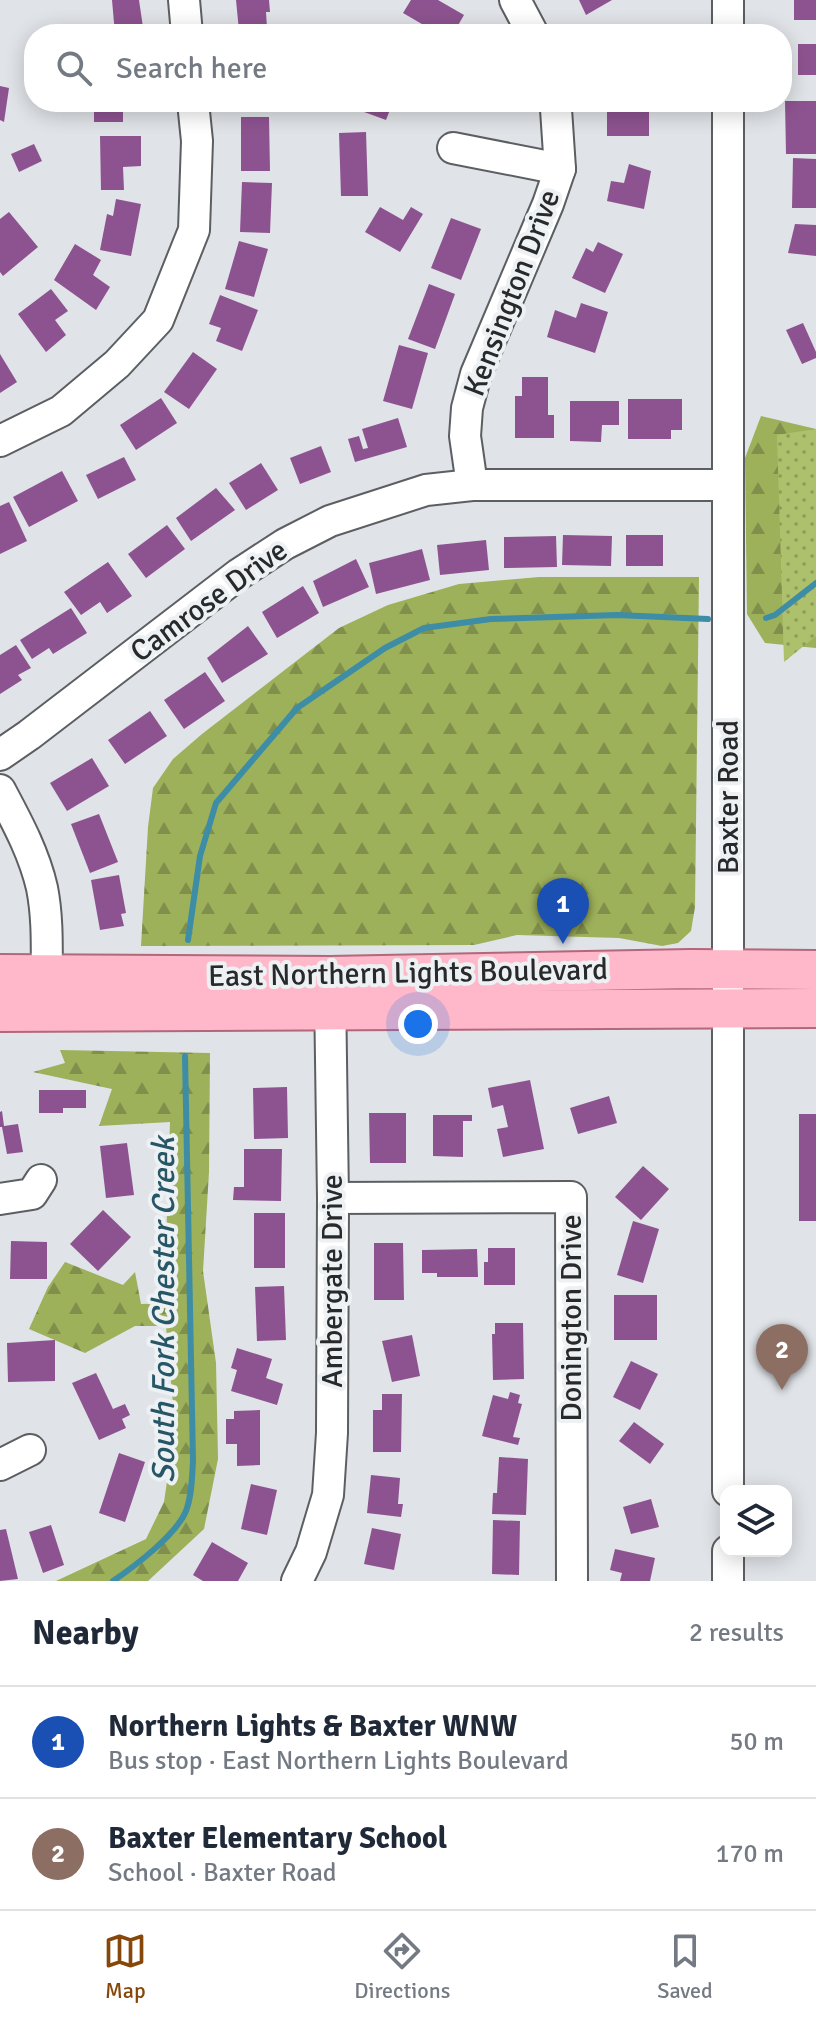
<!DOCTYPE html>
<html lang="en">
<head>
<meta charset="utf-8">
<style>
	body { margin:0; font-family:Signika,sans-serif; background:#f2f2f3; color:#1f2937 }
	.controls { position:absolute; right:24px; bottom:24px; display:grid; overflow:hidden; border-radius:16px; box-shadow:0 4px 20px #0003 }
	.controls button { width:72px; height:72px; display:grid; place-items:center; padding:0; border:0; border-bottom:2px solid #e0e1e3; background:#fff; color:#1f2937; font:40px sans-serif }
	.you { position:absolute; left:418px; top:1024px; width:28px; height:28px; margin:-20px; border:6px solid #fff; border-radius:50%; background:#1a73e8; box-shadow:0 0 0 12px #1a73e833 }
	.badge { display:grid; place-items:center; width:52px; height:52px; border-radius:50%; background:#86470b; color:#fff; font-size:26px; font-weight:700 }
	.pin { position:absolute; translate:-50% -66px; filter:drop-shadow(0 2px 4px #0008) }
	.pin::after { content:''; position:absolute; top:42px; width:28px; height:24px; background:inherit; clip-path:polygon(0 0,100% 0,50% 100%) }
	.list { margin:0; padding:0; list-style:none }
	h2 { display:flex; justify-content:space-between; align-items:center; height:104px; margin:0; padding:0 32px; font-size:34px }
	h2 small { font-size:26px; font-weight:400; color:#747a83 }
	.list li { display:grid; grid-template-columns:52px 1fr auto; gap:24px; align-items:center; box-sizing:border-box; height:112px; padding:0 32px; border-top:2px solid #e0e1e3 }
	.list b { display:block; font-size:30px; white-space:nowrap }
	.list p { margin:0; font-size:26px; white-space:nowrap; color:#747a83 }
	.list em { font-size:26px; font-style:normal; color:#747a83 }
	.icon { flex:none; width:44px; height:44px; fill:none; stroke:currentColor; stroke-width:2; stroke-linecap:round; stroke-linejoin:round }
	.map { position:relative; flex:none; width:816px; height:1581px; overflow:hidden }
	.search { position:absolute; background:#fff; box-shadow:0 4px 20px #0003; left:24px; right:24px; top:24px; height:88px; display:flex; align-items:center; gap:20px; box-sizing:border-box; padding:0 28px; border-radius:32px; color:#747a83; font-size:30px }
	.sheet { height:328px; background:#fff }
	nav { display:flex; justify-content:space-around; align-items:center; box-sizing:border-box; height:112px; border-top:2px solid #e0e1e3; background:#fff; font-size:22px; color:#747a83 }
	nav a { display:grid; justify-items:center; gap:4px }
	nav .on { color:#86470b }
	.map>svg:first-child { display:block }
	.forest { fill:url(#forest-firs) }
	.park { fill:url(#park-dots) }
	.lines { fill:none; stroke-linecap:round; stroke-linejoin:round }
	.stream { stroke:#3d8da7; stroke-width:6 }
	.building { fill:#8d5390 }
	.minor-casing { stroke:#5c5f62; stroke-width:34 }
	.major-casing { stroke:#b3677a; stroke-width:42 }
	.minor { stroke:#fff; stroke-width:30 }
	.major { stroke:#feb8c9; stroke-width:38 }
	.labels { text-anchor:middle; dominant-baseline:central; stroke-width:8; stroke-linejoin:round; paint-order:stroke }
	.street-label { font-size:30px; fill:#28292a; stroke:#edf1f4 }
	.water-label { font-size:32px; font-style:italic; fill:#275666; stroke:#edf1f4 }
</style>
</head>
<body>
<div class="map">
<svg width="816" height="1581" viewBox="0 0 816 1581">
	<defs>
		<pattern id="forest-firs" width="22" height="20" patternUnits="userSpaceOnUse" patternTransform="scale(2)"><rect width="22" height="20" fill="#9db05a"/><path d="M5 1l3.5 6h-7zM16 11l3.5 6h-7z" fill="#808f4b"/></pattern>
		<pattern id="park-dots" width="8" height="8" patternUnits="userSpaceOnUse" patternTransform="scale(2)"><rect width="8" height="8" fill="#adc06c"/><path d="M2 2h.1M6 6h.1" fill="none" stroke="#8d9c59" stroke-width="1.8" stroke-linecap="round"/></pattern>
	</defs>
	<rect width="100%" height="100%" fill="#e0e3e7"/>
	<g class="forest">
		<path d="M 761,416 L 816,429 L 816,648 L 765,643 L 747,614 L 745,458 Z"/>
		<path d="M 539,577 L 699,577 L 695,907 L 691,931 L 678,943 L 662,946 L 619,938 L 517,935 L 474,945 L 141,946 L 148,827 L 153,788 L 173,759 L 202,734 L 339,628 L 388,605 L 459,584 Z"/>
		<path d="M 60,1050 L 210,1053 L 209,1172 L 203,1271 L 216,1363 L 218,1459 L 204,1529 L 148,1581 L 56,1581 L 146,1539 L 164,1502 L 175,1426 L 166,1326 L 135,1326 L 85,1353 L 29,1329 L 48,1287 L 65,1262 L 123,1285 L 135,1272 L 141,1304 L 172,1303 L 166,1245 L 170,1122 L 99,1126 L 112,1089 L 33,1072 L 65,1063 Z"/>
	</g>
	<path class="park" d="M 816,429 L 816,636 L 784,662 L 777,435 Z"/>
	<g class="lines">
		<g class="stream">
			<path d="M 766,618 L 775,615 L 816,583"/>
			<path d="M 188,940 L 200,856 L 216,803 L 297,708 L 385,648 L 424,628 L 491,619 L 617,615 L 708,619"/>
			<path d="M 113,1581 C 135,1566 176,1535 186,1511 C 192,1495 192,1477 193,1461 L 185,1056"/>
		</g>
	</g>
	<g class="building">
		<path d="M 112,0 L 139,0 L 144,34 L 115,34 Z"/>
		<path d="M 236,0 L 269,0 L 270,12 L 266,12 L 267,28 L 239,31 Z"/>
		<path d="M 411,0 L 438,0 L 464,15 L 453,34 L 439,34 L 403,13 Z"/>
		<path d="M 579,0 L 612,0 L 586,15 Z"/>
		<rect x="794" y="0" width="22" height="20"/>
		<rect x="798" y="44" width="18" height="31"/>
		<path d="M 0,86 L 9,88 L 4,122 L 0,120 Z"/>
		<path d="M 785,101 L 816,101 L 816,154 L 786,154 Z"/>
		<rect x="94" y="102" width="29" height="20"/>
		<path d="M 243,102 L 273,102 L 273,108 L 243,109 Z"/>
		<path d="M 347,102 L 393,102 L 386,120 L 345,105 Z"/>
		<rect x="607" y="107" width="42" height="29"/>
		<path d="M 241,117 L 269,117 L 270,171 L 241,171 Z"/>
		<path d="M 366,132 L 368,196 L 341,196 L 339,133 Z"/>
		<path d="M 100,136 L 141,136 L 141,166 L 123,167 L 124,190 L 101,190 Z"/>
		<path d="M 34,144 L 42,161 L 19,172 L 11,154 Z"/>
		<path d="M 793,158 L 816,159 L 816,208 L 792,208 Z"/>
		<path d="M 629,164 L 651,171 L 644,209 L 607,201 L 611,181 L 624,183 Z"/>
		<path d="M 242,182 L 272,183 L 270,233 L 240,232 Z"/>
		<path d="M 116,199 L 141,204 L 131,256 L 100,250 L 107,214 L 113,216 Z"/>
		<path d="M 380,207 L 403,220 L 411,207 L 423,214 L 400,252 L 365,232 Z"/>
		<path d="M 9,212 L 38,247 L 3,276 L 0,272 L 0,219 Z"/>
		<path d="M 451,218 L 481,229 L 461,280 L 431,268 Z"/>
		<path d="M 795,224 L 816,225 L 816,256 L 788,253 Z"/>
		<path d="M 239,241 L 268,249 L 254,297 L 225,289 Z"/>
		<path d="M 598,242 L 623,254 L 605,293 L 572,278 L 586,248 L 593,252 Z"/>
		<path d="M 75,244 L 101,260 L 93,275 L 110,287 L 96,310 L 54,280 Z"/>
		<path d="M 429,284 L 455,294 L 435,349 L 408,339 Z"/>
		<path d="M 51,289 L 68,311 L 55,320 L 66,335 L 46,352 L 18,314 Z"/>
		<path d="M 220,295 L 258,310 L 242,351 L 216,341 L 221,328 L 209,324 Z"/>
		<path d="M 581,303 L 608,312 L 595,353 L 547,337 L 555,310 L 576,318 Z"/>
		<path d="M 803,323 L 816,352 L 816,358 L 802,364 L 786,330 Z"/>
		<path d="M 399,345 L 428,353 L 412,409 L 383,401 Z"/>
		<path d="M 193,352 L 217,369 L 189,409 L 164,392 Z"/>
		<path d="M 0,354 L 17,382 L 0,393 Z"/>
		<path d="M 522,377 L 548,377 L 548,415 L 554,415 L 554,438 L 515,438 L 515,396 L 522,396 Z"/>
		<path d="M 161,398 L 177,423 L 136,450 L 120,425 Z"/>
		<path d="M 628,399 L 682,399 L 682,430 L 671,430 L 671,439 L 628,439 Z"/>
		<path d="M 570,401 L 619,401 L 619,425 L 602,425 L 601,442 L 570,441 Z"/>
		<path d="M 398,418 L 407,447 L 355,462 L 348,439 L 359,436 L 363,449 L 368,448 L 362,429 Z"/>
		<path d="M 321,446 L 331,472 L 300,484 L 290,458 Z"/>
		<path d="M 124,457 L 136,480 L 98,499 L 86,475 Z"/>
		<path d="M 261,463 L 278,490 L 246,510 L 229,483 Z"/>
		<path d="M 62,471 L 78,501 L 29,527 L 13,497 Z"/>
		<path d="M 216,488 L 235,510 L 191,541 L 176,518 Z"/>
		<path d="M 9,502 L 27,541 L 0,554 L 0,506 Z"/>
		<path d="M 167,525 L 185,549 L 146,578 L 128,554 Z"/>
		<path d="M 563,535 L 612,536 L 611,566 L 562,565 Z"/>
		<rect x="626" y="535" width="37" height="31"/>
		<path d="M 556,536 L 557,567 L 504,568 L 504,537 Z"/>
		<path d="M 486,540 L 489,570 L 440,575 L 437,545 Z"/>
		<path d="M 422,549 L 430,580 L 376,594 L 369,563 Z"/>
		<path d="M 356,559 L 369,587 L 323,607 L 313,581 Z"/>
		<path d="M 108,562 L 132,596 L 107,613 L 100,602 L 81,615 L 64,592 Z"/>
		<path d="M 303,586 L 319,613 L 277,638 L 262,612 Z"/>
		<path d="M 71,608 L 87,633 L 53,654 L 49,648 L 32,659 L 20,640 Z"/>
		<path d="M 248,626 L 268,654 L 222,683 L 207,658 Z"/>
		<path d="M 16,645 L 31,668 L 18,675 L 22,680 L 0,694 L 0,655 Z"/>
		<path d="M 205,672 L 225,701 L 184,729 L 164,700 Z"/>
		<path d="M 150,711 L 167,736 L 125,764 L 108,740 Z"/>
		<path d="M 92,758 L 109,786 L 67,811 L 50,783 Z"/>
		<path d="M 99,814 L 118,862 L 90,873 L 71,824 Z"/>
		<path d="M 119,875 L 126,913 L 121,914 L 124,926 L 100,930 L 91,880 Z"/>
		<path d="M 530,1080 L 544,1149 L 503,1157 L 497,1129 L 508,1127 L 503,1105 L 492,1108 L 488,1088 Z"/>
		<path d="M 287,1087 L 288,1138 L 254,1139 L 253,1088 Z"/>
		<path d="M 39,1090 L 86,1090 L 86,1108 L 63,1108 L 63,1113 L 39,1113 Z"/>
		<path d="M 609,1096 L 617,1123 L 578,1134 L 570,1108 Z"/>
		<path d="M 2,1111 L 4,1126 L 18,1124 L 23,1152 L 7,1154 L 2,1127 L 0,1127 L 0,1112 Z"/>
		<path d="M 369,1113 L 406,1113 L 406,1163 L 370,1163 Z"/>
		<rect x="799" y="1114" width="17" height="107"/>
		<path d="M 433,1115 L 472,1115 L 472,1121 L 463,1121 L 463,1157 L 433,1156 Z"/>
		<path d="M 127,1143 L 134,1195 L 106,1198 L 100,1146 Z"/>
		<path d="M 244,1149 L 282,1149 L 281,1201 L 233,1200 L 234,1187 L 244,1187 Z"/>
		<path d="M 643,1166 L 669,1189 L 641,1220 L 615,1197 Z"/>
		<path d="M 103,1210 L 131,1237 L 98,1271 L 70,1244 Z"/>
		<rect x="254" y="1213" width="31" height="55"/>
		<path d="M 633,1221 L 659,1229 L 643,1283 L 617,1275 Z"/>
		<path d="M 11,1241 L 47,1242 L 47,1279 L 10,1279 Z"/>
		<path d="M 374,1243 L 403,1243 L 404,1300 L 374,1300 Z"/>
		<path d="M 488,1248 L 515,1248 L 515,1285 L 484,1285 L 484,1262 L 488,1262 Z"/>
		<path d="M 477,1249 L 478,1277 L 437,1277 L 437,1273 L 422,1273 L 422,1250 Z"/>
		<path d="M 284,1286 L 286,1340 L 257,1341 L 255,1287 Z"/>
		<rect x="614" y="1295" width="43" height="45"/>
		<path d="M 495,1323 L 523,1323 L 524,1379 L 493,1380 L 492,1334 L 495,1334 Z"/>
		<path d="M 412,1335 L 420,1376 L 392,1382 L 382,1341 Z"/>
		<path d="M 55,1340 L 55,1381 L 8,1382 L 7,1343 Z"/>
		<path d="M 237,1348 L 272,1359 L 266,1378 L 283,1384 L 277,1405 L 231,1391 L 237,1370 L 231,1368 Z"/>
		<path d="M 631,1361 L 658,1374 L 640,1410 L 613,1397 Z"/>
		<path d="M 96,1373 L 113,1409 L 125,1404 L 130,1415 L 122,1419 L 126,1428 L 99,1440 L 72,1383 Z"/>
		<path d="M 510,1392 L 520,1395 L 518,1403 L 522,1404 L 513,1437 L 520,1438 L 518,1445 L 482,1436 L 493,1395 L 508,1399 Z"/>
		<path d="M 382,1394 L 402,1394 L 401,1452 L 373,1452 L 373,1410 L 382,1410 Z"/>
		<path d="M 260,1410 L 260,1465 L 237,1466 L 237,1444 L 226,1444 L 226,1419 L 234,1419 L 234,1411 Z"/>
		<path d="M 634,1422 L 664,1444 L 650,1464 L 619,1441 Z"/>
		<path d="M 119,1453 L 145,1462 L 125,1522 L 99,1513 Z"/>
		<path d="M 499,1457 L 528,1459 L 526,1515 L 492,1514 L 493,1493 L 497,1493 Z"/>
		<path d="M 371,1475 L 400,1478 L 398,1504 L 403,1504 L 401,1517 L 367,1513 Z"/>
		<path d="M 251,1484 L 277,1490 L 267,1535 L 241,1529 Z"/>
		<path d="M 651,1499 L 659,1527 L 631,1534 L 623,1507 Z"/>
		<path d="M 493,1520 L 520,1521 L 519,1575 L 492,1574 Z"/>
		<path d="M 51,1525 L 64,1565 L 43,1573 L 29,1532 Z"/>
		<path d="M 372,1528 L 401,1534 L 394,1570 L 364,1564 Z"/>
		<path d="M 6,1529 L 18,1579 L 0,1581 L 0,1530 Z"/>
		<path d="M 212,1542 L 248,1563 L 238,1581 L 203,1581 L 193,1575 Z"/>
		<path d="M 615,1549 L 655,1558 L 650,1581 L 620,1581 L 622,1573 L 610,1570 Z"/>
	</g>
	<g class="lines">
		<defs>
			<g id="minor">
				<path d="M 184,0 L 187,34"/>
				<path d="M 515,0 L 533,34"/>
				<path d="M 728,34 L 728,0"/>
				<path d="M 453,148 L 560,169"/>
				<path d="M 0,441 L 61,411 L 117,364 L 158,320 L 194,230 L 197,141 L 193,102"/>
				<path d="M 472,485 L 465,436 L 467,408 L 476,374 L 548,204 L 560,169 L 556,109 L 554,102"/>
				<path d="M 0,755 L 29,735 L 239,574 L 285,544 L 330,521 L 426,490 L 472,485 L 728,485"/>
				<path d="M 0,790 C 17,822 34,853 42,888 C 49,923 46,960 47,995"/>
				<path d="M 333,1198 L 571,1197 L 572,1581"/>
				<path d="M 0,1199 L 32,1194 L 41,1180"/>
				<path d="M 0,1465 L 30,1450"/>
				<path d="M 728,1491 L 728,102"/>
				<path d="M 728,1551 L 728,1581"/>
				<path d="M 297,1581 L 311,1552 L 328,1495 L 332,1433 L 333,1198 L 330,990"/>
			</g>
			<g id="major">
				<path d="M 0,974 L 330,976 L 690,969 L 816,970"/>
				<path d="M 0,1012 L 816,1008"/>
			</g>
		</defs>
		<use href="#minor" class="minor-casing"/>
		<use href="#major" class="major-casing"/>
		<use href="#minor" class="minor"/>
		<use href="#major" class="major"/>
	</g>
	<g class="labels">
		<g class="street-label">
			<text transform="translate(512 293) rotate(-69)">Kensington Drive</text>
			<text transform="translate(209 601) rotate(-36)">Camrose Drive</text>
			<text transform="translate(728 797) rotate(-90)">Baxter Road</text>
			<text transform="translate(408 973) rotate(-1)">East Northern Lights Boulevard</text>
			<text transform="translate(332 1281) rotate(-90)">Ambergate Drive</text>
			<text transform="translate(571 1318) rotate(-90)">Donington Drive</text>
		</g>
		<g class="water-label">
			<text transform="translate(163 1310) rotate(-90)">South Fork Chester Creek</text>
		</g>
	</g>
</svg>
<div class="controls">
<button><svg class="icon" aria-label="layers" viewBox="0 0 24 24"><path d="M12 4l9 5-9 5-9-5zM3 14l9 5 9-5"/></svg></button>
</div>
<div class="you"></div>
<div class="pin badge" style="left:563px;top:944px;background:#1a4fb4">1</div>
<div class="pin badge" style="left:782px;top:1390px;background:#8d6e63">2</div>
<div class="search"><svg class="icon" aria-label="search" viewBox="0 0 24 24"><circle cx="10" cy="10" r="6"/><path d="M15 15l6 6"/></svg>Search here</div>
</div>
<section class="sheet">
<h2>Nearby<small>2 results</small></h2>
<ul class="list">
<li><span class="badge" style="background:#1a4fb4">1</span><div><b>Northern Lights &amp; Baxter WNW</b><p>Bus stop · East Northern Lights Boulevard</p></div><em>50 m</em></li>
<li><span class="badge" style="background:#8d6e63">2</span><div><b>Baxter Elementary School</b><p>School · Baxter Road</p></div><em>170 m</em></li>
</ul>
</section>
<nav>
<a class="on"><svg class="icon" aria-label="map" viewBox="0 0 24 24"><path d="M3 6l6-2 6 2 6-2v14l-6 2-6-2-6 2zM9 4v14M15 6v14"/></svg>Map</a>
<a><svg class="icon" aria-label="directions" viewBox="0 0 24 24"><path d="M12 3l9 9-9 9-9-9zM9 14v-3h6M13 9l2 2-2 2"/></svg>Directions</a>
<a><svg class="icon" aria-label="saved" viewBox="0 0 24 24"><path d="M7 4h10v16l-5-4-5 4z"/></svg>Saved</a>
</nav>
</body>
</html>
